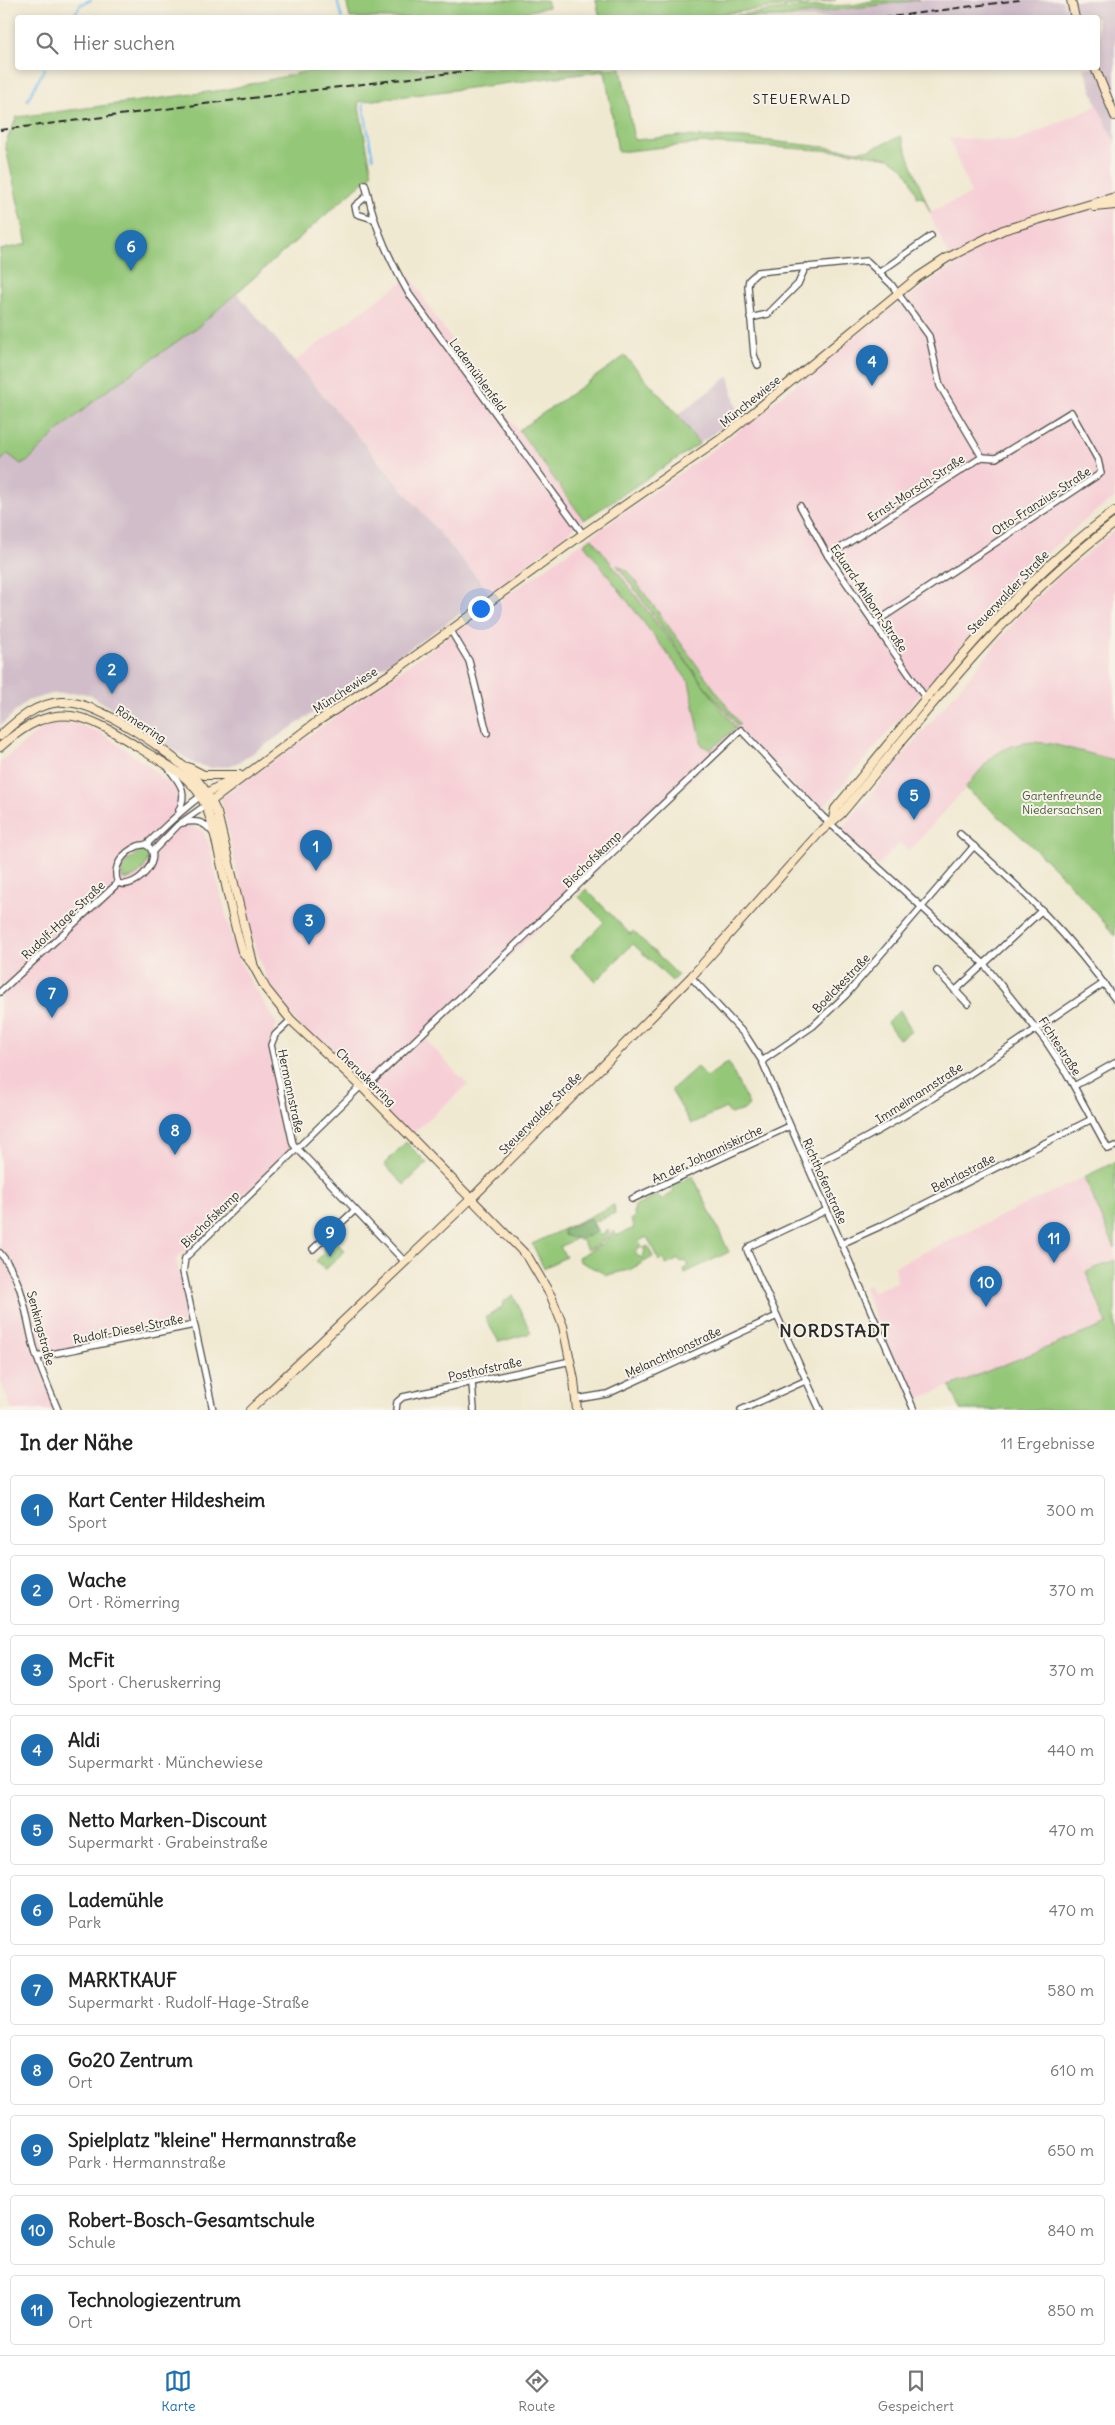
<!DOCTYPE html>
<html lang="de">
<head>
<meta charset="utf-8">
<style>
	body { margin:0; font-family:Delius,sans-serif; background:#f6f6f6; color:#222 }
	.you { position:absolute; left:480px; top:608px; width:18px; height:18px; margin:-12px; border:4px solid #fff; border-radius:50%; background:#1a73e8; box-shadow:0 0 0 8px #1a73e833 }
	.badge { display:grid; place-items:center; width:32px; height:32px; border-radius:50%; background:#1f6fb2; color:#fff; font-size:16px; font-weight:700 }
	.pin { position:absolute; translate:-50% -41px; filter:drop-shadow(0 1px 2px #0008) }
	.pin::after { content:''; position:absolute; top:26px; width:18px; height:15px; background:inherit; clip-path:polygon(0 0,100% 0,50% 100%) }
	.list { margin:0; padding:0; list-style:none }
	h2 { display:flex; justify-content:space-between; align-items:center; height:65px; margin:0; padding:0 20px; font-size:21px }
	h2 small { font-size:16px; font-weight:400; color:#767676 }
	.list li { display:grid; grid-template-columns:32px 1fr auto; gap:15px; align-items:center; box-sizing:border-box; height:70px; margin:0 10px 10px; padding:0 10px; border:1px solid #e0e0e0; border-radius:5px }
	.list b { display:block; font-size:19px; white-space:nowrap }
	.list p { margin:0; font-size:16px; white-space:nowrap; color:#767676 }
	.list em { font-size:16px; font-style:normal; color:#767676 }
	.icon { flex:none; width:28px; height:28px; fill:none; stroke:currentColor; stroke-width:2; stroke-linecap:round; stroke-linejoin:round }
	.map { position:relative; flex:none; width:1115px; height:1410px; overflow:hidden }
	.search { position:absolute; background:#fff; box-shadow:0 2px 8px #0003; left:15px; right:15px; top:15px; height:55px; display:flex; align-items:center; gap:12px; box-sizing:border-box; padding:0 18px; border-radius:5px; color:#767676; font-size:19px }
	.sheet { height:945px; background:#fff }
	nav { display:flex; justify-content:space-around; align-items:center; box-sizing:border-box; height:70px; border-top:1px solid #e0e0e0; background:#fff; font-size:14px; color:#767676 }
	nav a { display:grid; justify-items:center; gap:2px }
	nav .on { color:#1f6fb2 }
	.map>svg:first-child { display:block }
	.built { fill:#f6cfd6 }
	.industrial { fill:#d1bdc9 }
	.green { fill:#94c778; stroke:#607952 }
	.forest { fill:#77ac68; stroke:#516c4a }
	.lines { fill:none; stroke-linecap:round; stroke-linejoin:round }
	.stream { stroke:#7ac0f1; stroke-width:2 }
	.street-casing { stroke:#494844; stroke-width:8 }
	.secondary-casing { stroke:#494844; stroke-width:10 }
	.street { stroke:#fff; stroke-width:5.5 }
	.secondary { stroke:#fbe6c4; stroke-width:8 }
	.rail { stroke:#2b2b2b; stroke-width:2; stroke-dasharray:8 4; stroke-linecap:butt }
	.labels { text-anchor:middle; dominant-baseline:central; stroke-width:4; stroke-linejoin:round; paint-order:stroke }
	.street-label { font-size:12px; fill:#2b2b2b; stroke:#f7f3e8 }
	.park-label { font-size:12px; fill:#4a5a42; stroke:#f7f3e8 }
	.neighbourhood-label { font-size:14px; letter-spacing:1px; fill:#2b2b2b; stroke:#f7f3e8 }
	.district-label { font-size:18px; font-weight:bold; letter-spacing:1px; fill:#2b2b2b; stroke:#f7f3e8 }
</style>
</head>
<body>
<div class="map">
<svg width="1115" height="1410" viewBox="0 0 1115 1410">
	<rect width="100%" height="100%" fill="#f7f3e8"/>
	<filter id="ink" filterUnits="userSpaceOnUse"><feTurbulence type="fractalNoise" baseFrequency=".02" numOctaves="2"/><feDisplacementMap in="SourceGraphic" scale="10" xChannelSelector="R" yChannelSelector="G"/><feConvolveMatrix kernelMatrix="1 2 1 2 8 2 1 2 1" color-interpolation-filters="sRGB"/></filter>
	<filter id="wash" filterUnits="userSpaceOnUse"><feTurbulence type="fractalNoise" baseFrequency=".0096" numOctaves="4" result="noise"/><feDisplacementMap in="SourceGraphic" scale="20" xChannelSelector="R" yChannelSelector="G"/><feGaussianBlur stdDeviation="1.12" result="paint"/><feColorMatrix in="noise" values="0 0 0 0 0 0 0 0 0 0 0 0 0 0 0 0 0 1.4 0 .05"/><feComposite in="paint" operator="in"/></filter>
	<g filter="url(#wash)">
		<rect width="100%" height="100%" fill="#f0e9d1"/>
		<g class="built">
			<path d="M 1097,105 L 1115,143 L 1115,498 L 1097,510 L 1050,550 L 1004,596 L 820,812 L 739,732 L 425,1039 L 468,1085 L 409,1136 L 300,1027 L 271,990 L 250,933 L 221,798 L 724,442 L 877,319 L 953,266 L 929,212 L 971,194 L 949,138 L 1018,141 Z"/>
			<path d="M 410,276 L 438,321 L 584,520 L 490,593 L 295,361 Z"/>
			<path d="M 1115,530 L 1115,760 L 1052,744 L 1034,742 L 1020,743 L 1000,750 L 909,851 L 899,843 L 878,866 L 840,831 L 1021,614 L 1056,579 Z"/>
			<path d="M 62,722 L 77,724 L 102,733 L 147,765 L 174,787 L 194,827 L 203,831 L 209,845 L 231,936 L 240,961 L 254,987 L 277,1023 L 271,1040 L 270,1050 L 292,1148 L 176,1259 L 189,1321 L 38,1357 L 56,1410 L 12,1410 L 0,1380 L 0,762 L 43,728 Z"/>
			<path d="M 1084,1177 L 1115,1248 L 1115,1260 L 1087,1273 L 1107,1324 L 912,1401 L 863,1287 L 870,1285 L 872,1292 L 897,1282 L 895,1266 Z"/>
		</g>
		<g class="industrial">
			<path d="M 919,0 L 1062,0 L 1066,13 L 1064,0 L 1115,0 L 1115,143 L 1097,105 L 1084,68 L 1098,68 L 1098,18 L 782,18 Z"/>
			<path d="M 237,293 L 490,593 L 396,658 L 241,761 L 229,766 L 212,768 L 195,764 L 91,695 L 82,693 L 52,694 L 27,701 L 0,726 L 0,462 L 8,454 L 67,424 L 105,392 L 199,326 Z"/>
			<path d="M 729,376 L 738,415 L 699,444 L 678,415 Z"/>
		</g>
		<g class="green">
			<path d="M 346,0 L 547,0 L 548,7 L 500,18 L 350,18 Z"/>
			<path d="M 596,0 L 836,0 L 696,17 L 600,18 Z"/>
			<path d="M 876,0 L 919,0 L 782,17 L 726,17 L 798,7 L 853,5 Z"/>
			<path d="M 321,68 L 621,68 L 634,140 L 681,136 L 743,138 L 860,151 L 871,149 L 901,136 L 930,212 L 924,198 L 917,197 L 911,180 L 903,167 L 889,158 L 852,152 L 704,143 L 618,152 L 605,71 L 358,102 L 372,174 L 199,326 L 105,392 L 59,430 L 27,462 L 21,464 L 8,454 L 0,462 L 0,250 L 27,244 L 5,144 L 17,117 L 224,90 Z"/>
			<path d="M 625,356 L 678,415 L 699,444 L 584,520 L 519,430 Z"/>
			<path d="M 592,538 L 736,728 L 710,750 L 702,745 L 689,682 L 584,544 Z"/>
			<path d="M 617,565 L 628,571 L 740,724 L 738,726 L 704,685 Z"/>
			<path d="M 1034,742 L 1052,744 L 1115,760 L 1115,936 C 1072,881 1019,832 965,788 C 989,761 995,745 1034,742 Z"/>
			<path d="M 143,850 L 149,854 C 148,867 136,880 123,879 L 121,870 L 128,860 Z"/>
			<path d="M 586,889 L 630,934 L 633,931 L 678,975 L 672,981 L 633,944 L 596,981 L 570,956 L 604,922 L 579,897 Z"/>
			<path d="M 900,1010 L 912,1031 L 899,1039 L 887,1023 Z"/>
			<path d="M 728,1062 L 749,1105 L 744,1110 L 730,1114 L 726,1108 L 691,1124 L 671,1090 L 697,1067 L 707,1077 Z"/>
			<path d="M 406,1142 L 427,1163 L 404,1185 L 384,1164 Z"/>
			<path d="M 1115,1162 L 1115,1248 L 1084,1177 Z"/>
			<path d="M 693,1176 L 729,1252 L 685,1273 L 684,1269 L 688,1266 L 685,1261 L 681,1262 L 679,1259 L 666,1265 L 663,1259 L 659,1261 L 647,1237 L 639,1241 L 642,1248 L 639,1247 L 635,1254 L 642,1258 L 645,1251 L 643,1248 L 648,1246 L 653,1257 L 629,1270 L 607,1275 L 579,1261 L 578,1257 L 603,1244 L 614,1231 L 616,1236 L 634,1228 L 631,1220 L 635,1217 L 633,1211 L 635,1210 L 634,1207 L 658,1195 L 661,1200 L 674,1192 L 672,1186 Z"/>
			<path d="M 614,1205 L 615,1213 L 593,1222 L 600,1236 L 608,1229 L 609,1234 L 600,1244 L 587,1250 L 582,1240 L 579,1241 L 577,1238 L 560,1247 L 566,1257 L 544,1268 C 539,1260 537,1252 532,1244 Z"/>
			<path d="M 332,1238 L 345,1251 L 325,1270 L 316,1261 L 324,1253 L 324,1247 Z"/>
			<path d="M 1115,1260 L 1115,1410 L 961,1410 L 950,1386 L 1107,1324 L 1086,1272 Z"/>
			<path d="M 513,1295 L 531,1333 L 499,1342 L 485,1318 L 502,1307 L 503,1302 Z"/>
		</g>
		<path class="forest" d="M 590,1218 L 596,1232 C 588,1238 573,1240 564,1235 L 563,1230 Z"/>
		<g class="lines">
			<g class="stream">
				<path d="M 337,0 L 342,18"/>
				<path d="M 73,18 L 80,5 L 91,0"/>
				<path d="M 27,101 L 45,68"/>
				<path d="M 363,104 L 373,158"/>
			</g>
		</g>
	</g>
	<g filter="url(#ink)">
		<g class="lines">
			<defs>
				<g id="street">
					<path d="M 365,184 L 368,195"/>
					<path d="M 373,219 L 357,214 L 355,206 L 368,195 C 376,231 391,262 409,294 L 583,534"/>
					<path d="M 880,272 L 931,236"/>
					<path d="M 750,318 L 768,314 L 798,284 L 806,266"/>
					<path d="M 758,365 L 754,355 L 748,286 L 749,280 L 758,272 L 867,261 L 891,284 L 929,336 L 940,386 L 982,457 L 828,556"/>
					<path d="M 800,506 L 828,556 L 926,699"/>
					<path d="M 873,624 L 1101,473 L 1098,460 L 1071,412 L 996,458 L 982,457"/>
					<path d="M 451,631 L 469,661 L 487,733"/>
					<path d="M 167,766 C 178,782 189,790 179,810"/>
					<path d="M 182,823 C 196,820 204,821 213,833"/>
					<path d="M 960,834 C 1017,884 1071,936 1115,999"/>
					<path d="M 146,845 C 166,855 137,891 118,883 C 111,868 123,852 138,846 C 142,844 145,846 148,843 C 166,826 181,810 201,796"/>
					<path d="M 153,851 L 178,825 L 206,805"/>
					<path d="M 937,971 L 968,1004"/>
					<path d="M 691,977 L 746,1036 L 762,1061 L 914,1410"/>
					<path d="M 956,990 L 1042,910"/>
					<path d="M 0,992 L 118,883"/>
					<path d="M 291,1020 L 275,1035 L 271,1045 L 293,1144 L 405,1262"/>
					<path d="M 762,1061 L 813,1026 L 846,995 L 974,846"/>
					<path d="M 1074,1086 L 1115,1063"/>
					<path d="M 364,1089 L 741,730 L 822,816 L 983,963 L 1045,1040 L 1066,1072 L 1108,1149 L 1115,1146"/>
					<path d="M 808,1167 C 914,1118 1008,1047 1104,983"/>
					<path d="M 632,1199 L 790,1126"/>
					<path d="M 841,1244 L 883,1225 L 1092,1119"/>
					<path d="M 313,1249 L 355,1210"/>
					<path d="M 0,1253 C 25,1282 25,1316 35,1351 C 41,1371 50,1391 58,1410"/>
					<path d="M 37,1357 L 194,1325"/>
					<path d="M 472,1383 L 474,1410"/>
					<path d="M 577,1399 L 607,1394 L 777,1316"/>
					<path d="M 213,1410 L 183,1272 L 185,1258 L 361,1086"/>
					<path d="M 396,1410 L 397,1402 L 403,1397 L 571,1361"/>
					<path d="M 741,1410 L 807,1380"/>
					<path d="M 820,1410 L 747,1250 L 750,1246 L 827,1210"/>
				</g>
				<g id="secondary">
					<path d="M 1071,0 L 1075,18"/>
					<path d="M 1095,68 L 1115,116"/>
					<path d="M 1094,207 L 1115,205"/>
					<path d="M 0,736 C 18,719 37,703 62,702 C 97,700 175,754 198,781 C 206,790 212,802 217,813 L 253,963"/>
					<path d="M 0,747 C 60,693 90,717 149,754 C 167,765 191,777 201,797 C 212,816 215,837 220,858 C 227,889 233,921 242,951 L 253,965 L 266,989 L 291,1020 L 361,1086 L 528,1257 L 551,1296 L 563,1326 L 574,1380 L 577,1410"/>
					<path d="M 188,767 L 204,775 L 239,775"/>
					<path d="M 203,795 L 237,776"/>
					<path d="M 206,805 L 318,721 L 393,672 L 583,534 L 722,438 L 918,277 L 947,258 L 1003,230 L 1115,197"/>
					<path d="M 833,819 L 835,809 C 922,704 1004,592 1115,511"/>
					<path d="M 250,1410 L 472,1198 L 691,977 L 819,833 L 841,814 C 927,712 1007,604 1115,523"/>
				</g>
			</defs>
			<use href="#street" class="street-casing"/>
			<use href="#secondary" class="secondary-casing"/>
			<use href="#street" class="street"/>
			<use href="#secondary" class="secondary"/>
			<g class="rail">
				<path d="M 882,18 L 1019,0"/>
				<path d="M 0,130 L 489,68"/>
			</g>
		</g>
	</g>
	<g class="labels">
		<g class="street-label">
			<text transform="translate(478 375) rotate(54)">Lademühlenfeld</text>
			<text transform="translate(750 401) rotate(-39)">Münchewiese</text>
			<text transform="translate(916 488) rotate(-33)">Ernst-Morsch-Straße</text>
			<text transform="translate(1041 501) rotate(-33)">Otto-Franzius-Straße</text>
			<text transform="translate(1008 592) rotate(-46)">Steuerwalder Straße</text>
			<text transform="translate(869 598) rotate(56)">Eduard-Ahlborn-Straße</text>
			<text transform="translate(345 690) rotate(-33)">Münchewiese</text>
			<text transform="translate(141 724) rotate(33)">Römerring</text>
			<text transform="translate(592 859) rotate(-44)">Bischofskamp</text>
			<text transform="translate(63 920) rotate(-43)">Rudolf-Hage-Straße</text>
			<text transform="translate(841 983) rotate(-46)">Boelckestraße</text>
			<text transform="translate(1060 1046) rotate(57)">Fichtestraße</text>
			<text transform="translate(366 1077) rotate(44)">Cheruskerring</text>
			<text transform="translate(291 1091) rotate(78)">Hermannstraße</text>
			<text transform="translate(919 1093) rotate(-33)">Immelmannstraße</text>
			<text transform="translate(540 1113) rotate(-45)">Steuerwalder Straße</text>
			<text transform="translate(707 1154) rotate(-25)">An der Johanniskirche</text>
			<text transform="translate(963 1173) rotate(-27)">Behrlastraße</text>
			<text transform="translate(825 1181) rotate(66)">Richthofenstraße</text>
			<text transform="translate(210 1219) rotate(-44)">Bischofskamp</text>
			<text transform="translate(41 1328) rotate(75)">Senkingstraße</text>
			<text transform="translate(128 1329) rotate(-11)">Rudolf-Diesel-Straße</text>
			<text transform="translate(673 1352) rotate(-25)">Melanchthonstraße</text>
			<text transform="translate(485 1369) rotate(-12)">Posthofstraße</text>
		</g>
		<g class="park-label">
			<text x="1062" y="795">Gartenfreunde<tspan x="1062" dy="14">Niedersachsen</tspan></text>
		</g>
		<g class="neighbourhood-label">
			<text x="802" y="99">STEUERWALD</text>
		</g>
		<g class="district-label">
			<text x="835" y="1330">NORDSTADT</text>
		</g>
	</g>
</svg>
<div class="you"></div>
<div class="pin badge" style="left:316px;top:871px">1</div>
<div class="pin badge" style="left:112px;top:694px">2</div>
<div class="pin badge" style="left:309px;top:945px">3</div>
<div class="pin badge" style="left:872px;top:386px">4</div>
<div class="pin badge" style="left:914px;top:820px">5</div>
<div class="pin badge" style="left:131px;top:271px">6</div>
<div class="pin badge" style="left:52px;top:1018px">7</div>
<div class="pin badge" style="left:175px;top:1155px">8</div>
<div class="pin badge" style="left:330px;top:1257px">9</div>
<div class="pin badge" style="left:986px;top:1307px">10</div>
<div class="pin badge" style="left:1054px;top:1263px">11</div>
<div class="search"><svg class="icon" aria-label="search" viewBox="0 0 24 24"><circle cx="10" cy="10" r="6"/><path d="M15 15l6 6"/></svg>Hier suchen</div>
</div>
<section class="sheet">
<h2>In der Nähe<small>11 Ergebnisse</small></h2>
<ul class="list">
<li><span class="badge">1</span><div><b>Kart Center Hildesheim</b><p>Sport</p></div><em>300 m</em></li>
<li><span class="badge">2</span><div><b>Wache</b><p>Ort · Römerring</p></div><em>370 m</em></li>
<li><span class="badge">3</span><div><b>McFit</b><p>Sport · Cheruskerring</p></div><em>370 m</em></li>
<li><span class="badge">4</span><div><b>Aldi</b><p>Supermarkt · Münchewiese</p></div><em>440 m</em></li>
<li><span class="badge">5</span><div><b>Netto Marken-Discount</b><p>Supermarkt · Grabeinstraße</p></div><em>470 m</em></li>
<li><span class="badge">6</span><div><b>Lademühle</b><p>Park</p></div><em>470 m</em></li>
<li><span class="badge">7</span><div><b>MARKTKAUF</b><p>Supermarkt · Rudolf-Hage-Straße</p></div><em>580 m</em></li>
<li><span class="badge">8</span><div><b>Go20 Zentrum</b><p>Ort</p></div><em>610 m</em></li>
<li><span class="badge">9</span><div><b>Spielplatz &quot;kleine&quot; Hermannstraße</b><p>Park · Hermannstraße</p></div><em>650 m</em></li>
<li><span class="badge">10</span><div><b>Robert-Bosch-Gesamtschule</b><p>Schule</p></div><em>840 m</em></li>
<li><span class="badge">11</span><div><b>Technologiezentrum</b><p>Ort</p></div><em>850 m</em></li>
</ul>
</section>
<nav>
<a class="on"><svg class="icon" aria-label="map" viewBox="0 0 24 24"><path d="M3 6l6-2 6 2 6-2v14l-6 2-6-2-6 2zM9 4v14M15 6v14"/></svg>Karte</a>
<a><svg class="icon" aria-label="directions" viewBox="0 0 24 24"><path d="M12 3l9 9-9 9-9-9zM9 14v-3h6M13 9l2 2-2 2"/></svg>Route</a>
<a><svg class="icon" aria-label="saved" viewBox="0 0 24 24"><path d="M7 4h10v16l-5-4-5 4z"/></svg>Gespeichert</a>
</nav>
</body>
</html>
